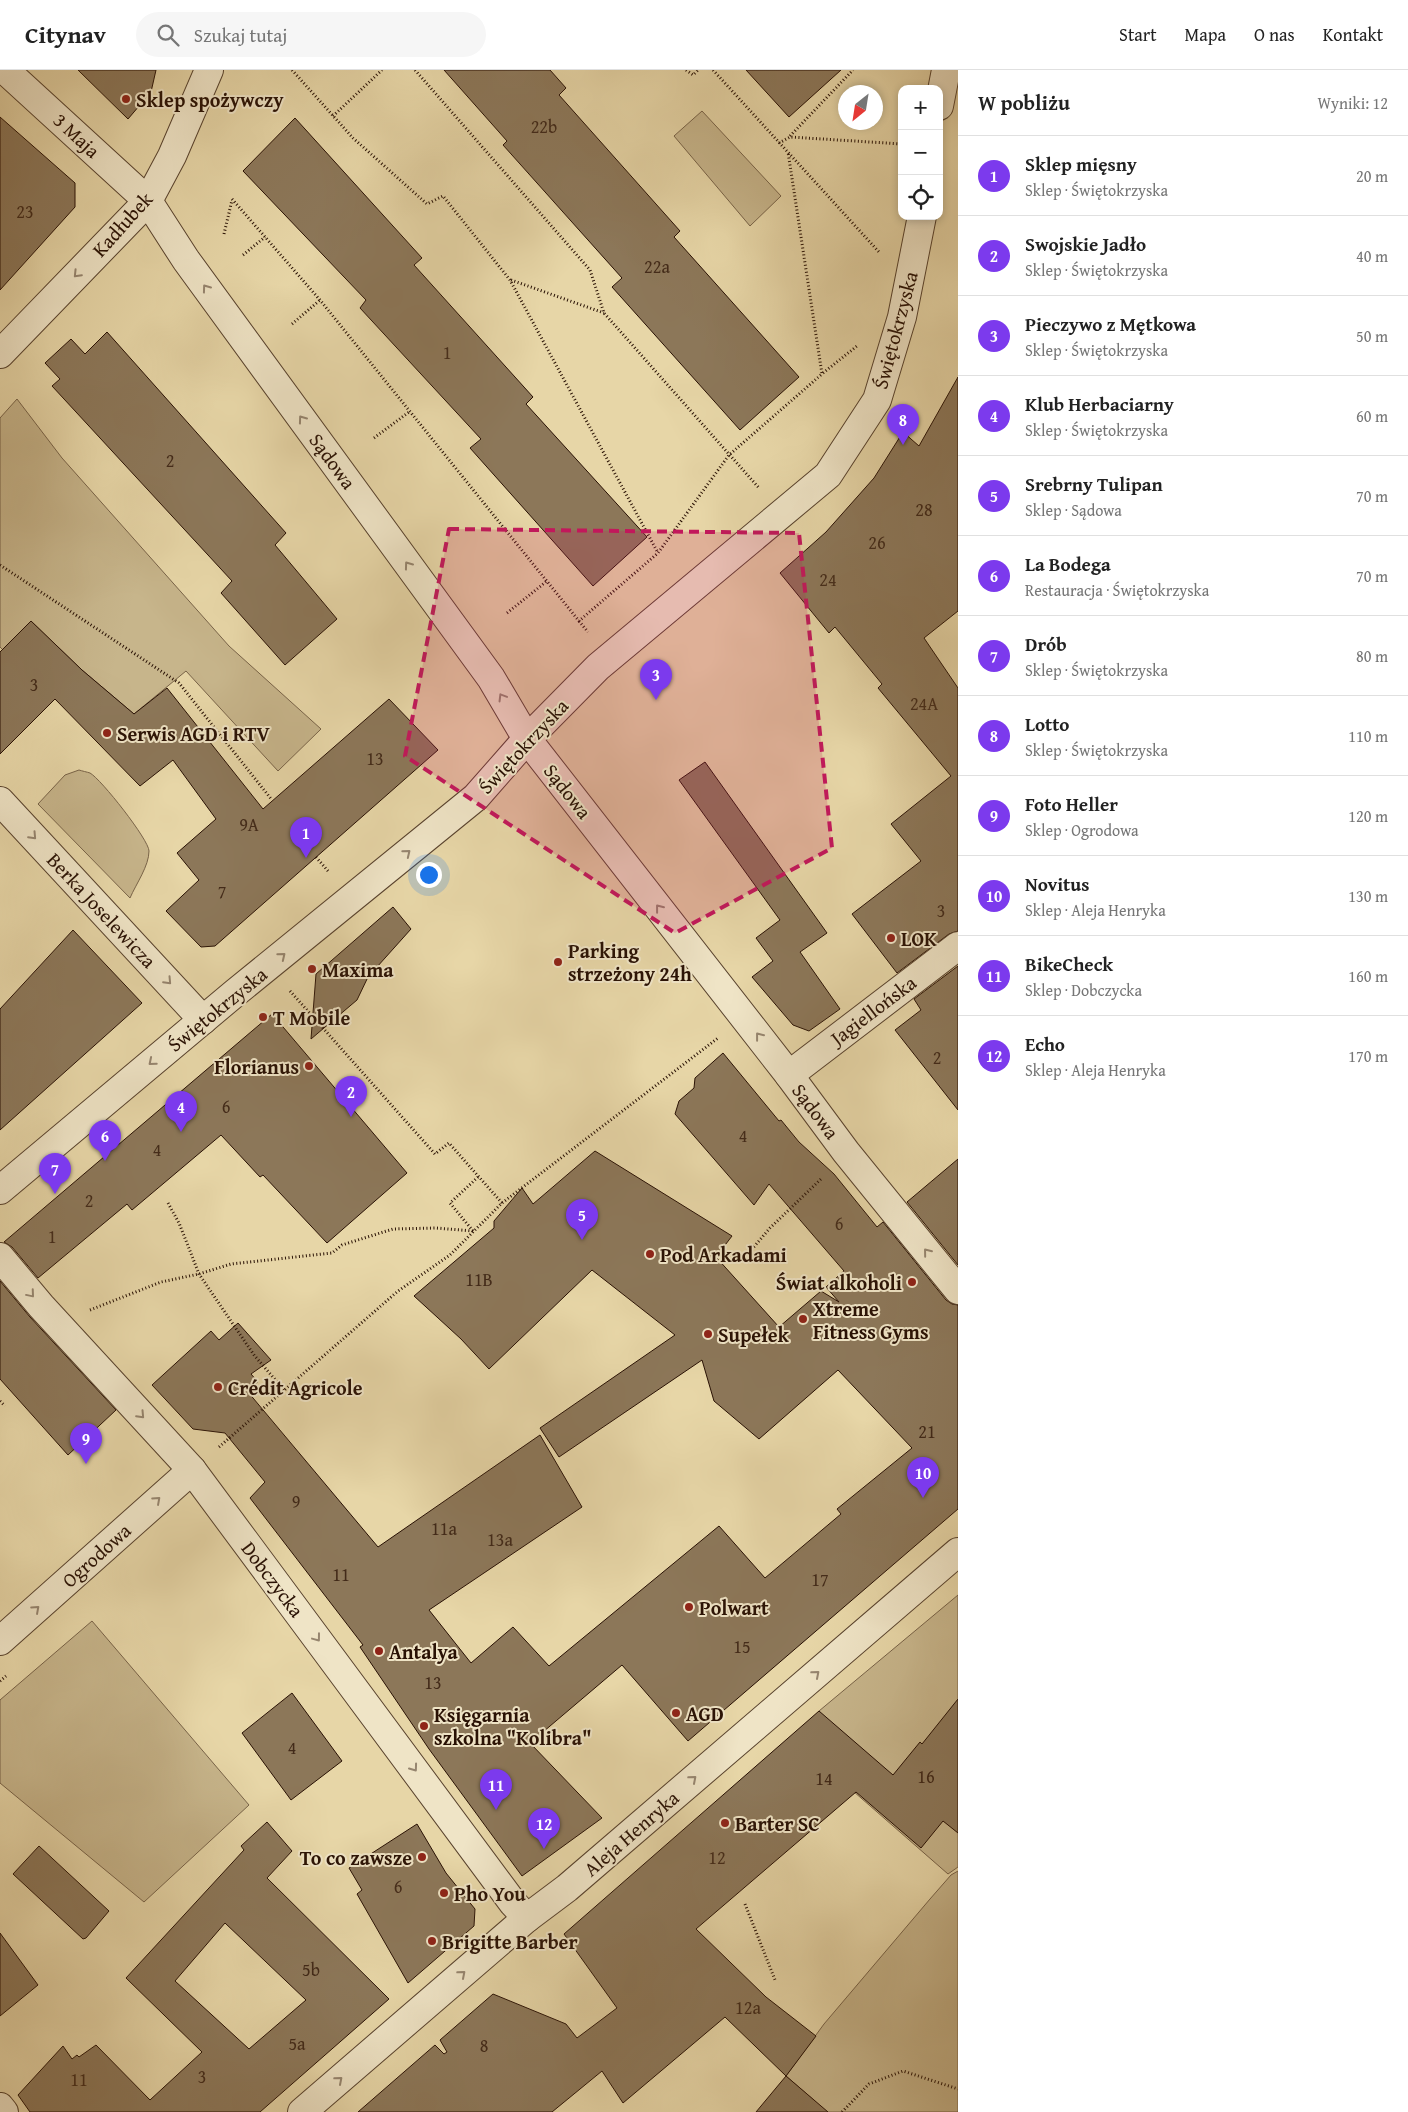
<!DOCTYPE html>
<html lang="pl">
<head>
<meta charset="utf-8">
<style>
	body { margin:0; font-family:"Gentium Book Plus",serif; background:#f6f6f6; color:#222 }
	.controls { position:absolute; right:15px; top:15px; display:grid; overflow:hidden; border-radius:10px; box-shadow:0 2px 8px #0003 }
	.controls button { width:45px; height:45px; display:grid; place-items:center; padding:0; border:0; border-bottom:1px solid #e0e0e0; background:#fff; color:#222; font:25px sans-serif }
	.compass { position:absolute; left:838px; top:15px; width:45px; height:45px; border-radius:50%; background:#fff; box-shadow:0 2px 8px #0003; rotate:210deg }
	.you { position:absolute; left:428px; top:804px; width:18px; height:18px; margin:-12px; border:4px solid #fff; border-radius:50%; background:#1a73e8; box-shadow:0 0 0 8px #1a73e833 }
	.badge { display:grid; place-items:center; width:32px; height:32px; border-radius:50%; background:#7c3aed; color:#fff; font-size:16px; font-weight:700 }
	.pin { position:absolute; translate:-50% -41px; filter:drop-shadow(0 1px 2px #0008) }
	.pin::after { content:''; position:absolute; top:26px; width:18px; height:15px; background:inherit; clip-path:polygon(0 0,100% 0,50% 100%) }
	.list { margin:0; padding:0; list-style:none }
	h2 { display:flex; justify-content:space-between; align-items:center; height:65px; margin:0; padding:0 20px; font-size:21px }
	h2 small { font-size:16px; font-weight:400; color:#767676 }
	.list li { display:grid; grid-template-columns:32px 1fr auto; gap:15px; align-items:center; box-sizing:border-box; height:80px; padding:0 20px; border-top:1px solid #e0e0e0 }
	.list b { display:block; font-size:19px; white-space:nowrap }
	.list p { margin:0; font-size:16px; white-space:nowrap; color:#767676 }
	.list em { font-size:16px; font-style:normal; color:#767676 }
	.icon { flex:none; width:28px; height:28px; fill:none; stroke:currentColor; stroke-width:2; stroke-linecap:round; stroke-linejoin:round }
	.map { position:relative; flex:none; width:958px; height:2042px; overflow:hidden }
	header { display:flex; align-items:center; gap:30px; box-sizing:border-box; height:70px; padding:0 25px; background:#fff; border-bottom:1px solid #e0e0e0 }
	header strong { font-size:24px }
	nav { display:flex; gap:28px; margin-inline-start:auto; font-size:18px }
	.search { width:350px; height:45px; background:#f6f6f6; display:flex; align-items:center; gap:12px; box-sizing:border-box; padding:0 18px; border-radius:28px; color:#767676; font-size:19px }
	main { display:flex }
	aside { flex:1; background:#fff }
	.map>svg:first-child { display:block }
	.green { fill:#c7b58b; stroke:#786348 }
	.building { fill:#8c7759; stroke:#291104; fill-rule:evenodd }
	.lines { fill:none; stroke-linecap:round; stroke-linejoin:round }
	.street-casing { stroke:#58422d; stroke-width:30 }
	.path { stroke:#291104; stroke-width:3; stroke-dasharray:1 2.5; stroke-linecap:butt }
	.street { stroke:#efe4c6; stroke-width:28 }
	.oneway { stroke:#96856f }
	.marked { fill:#c2185b; fill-opacity:0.2; stroke:#c2185b; stroke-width:4; stroke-dasharray:10 6; stroke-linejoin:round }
	.poi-dot { fill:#8f2418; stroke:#efe4c6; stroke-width:2 }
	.labels { text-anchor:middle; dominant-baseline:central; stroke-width:4; stroke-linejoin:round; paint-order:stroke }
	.number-label { font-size:18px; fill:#422a19 }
	.poi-label { font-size:20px; font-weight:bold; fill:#291104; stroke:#efe4c6; text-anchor:start }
	.street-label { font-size:20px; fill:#291104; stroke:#efe4c6 }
</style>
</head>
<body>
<header>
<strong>Citynav</strong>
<div class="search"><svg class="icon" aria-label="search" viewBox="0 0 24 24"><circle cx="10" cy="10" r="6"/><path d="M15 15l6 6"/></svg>Szukaj tutaj</div>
<nav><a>Start</a><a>Mapa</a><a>O nas</a><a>Kontakt</a></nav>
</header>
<main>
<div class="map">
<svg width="958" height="2042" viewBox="0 0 958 2042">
	<rect width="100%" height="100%" fill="#e7d6a7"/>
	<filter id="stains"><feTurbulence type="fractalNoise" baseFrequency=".004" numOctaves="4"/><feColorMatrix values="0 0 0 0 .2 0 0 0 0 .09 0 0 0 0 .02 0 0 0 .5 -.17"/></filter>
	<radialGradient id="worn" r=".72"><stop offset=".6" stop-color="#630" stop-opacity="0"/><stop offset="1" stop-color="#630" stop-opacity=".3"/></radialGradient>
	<g class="green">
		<path d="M 702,41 L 781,126 L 750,156 L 674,66 Z"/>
		<path d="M 17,329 L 62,388 L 229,576 L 321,659 L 278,701 L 186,601 L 134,644 L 82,600 L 31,551 L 3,580 L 0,577 L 0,348 Z"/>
		<path d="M 79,700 C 82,701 87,702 90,703 C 101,709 149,770 149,781 C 149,796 136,814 130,828 L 38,734 L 65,705 Z"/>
		<path d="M 958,1525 L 958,1797 L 948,1804 L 853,1721 L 819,1641 Z"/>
		<path d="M 92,1551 L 249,1735 L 144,1832 L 0,1713 L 0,1630 Z"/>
		<path d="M 958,1801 L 958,2042 L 808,2042 L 816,2032 L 786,2006 L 824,1954 L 930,1829 L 951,1805 Z"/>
	</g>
	<g class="building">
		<path d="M 78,0 L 156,0 L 151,22 L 128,49 Z"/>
		<path d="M 444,0 L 550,0 L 566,18 L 559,25 L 680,161 L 674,167 L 799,307 L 740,360 L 612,217 L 622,208 L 503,75 L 507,71 Z"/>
		<path d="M 746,0 L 841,0 L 789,47 Z"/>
		<path d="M 0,47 L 75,113 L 75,137 L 0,220 Z"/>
		<path d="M 295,48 L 422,188 L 414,195 L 533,327 L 526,334 L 647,467 L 593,516 L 470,378 L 481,369 L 360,238 L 366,230 L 243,101 Z"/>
		<path d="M 107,262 L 286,463 L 275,475 L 337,549 L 285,595 L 221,523 L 232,511 L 52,316 L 60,309 L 45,293 L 71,269 L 85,284 Z"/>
		<path d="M 958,307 L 958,541 L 924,568 L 958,618 L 958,861 L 949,864 L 897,903 L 852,844 L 921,791 L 891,754 L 951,706 L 878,618 L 882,614 L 835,557 L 829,563 L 780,503 L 826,462 L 874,408 L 903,362 L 919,376 Z"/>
		<path d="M 31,551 L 82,600 L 134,644 L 167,618 L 263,739 L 389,629 L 438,680 L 215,876 L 201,877 L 166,841 L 199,810 L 177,783 L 216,749 L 173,690 L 140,716 L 55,629 L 0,684 L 0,582 Z"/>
		<path d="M 705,692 L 827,863 L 800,882 L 840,939 L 809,961 L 793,955 L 752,907 L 773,891 L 756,868 L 780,850 L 679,710 Z"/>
		<path d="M 393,837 L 411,859 L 368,907 L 357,930 L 311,969 L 316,904 Z"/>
		<path d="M 73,860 L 142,933 L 0,1060 L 0,939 Z"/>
		<path d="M 958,896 L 958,1040 L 895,960 L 921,940 L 914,929 Z"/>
		<path d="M 272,944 L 407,1103 L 327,1173 L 263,1105 L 260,1107 L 221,1065 L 132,1140 L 127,1134 L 38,1208 L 12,1177 L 4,1172 Z"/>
		<path d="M 723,983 L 779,1051 L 781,1050 L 799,1072 L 834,1104 L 877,1157 L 883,1152 L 946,1230 L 952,1234 L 958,1235 L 958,1439 L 688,1671 L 622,1595 L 530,1673 L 602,1748 L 522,1806 L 429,1679 L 360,1577 L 363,1575 L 250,1428 L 265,1412 L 225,1363 L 193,1359 L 152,1315 L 211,1261 L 219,1270 L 238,1253 L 271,1290 L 251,1304 L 258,1312 L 248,1322 L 378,1477 L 540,1365 L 582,1437 L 429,1540 L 471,1593 L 513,1557 L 549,1596 L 719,1456 L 765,1508 L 841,1444 L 837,1439 L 912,1378 L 838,1300 L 759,1369 L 714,1331 L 702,1290 L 559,1387 L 540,1358 L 675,1265 L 592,1200 L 489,1299 L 461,1269 L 414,1226 L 494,1158 L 494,1151 L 522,1118 L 533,1134 L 595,1081 L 732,1166 L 716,1187 L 779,1257 L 821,1221 L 839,1232 L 826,1217 L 844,1201 L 769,1114 L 754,1135 L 675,1044 L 679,1031 L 694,1018 L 695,1008 Z"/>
		<path d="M 958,1089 L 958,1195 L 907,1132 Z"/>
		<path d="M 0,1211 L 30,1247 L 116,1340 L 68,1385 L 0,1309 Z"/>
		<path d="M 292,1623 L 342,1691 L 291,1730 L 242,1663 Z"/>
		<path d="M 958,1629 L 958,1763 L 943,1751 L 921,1778 L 856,1722 L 696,1859 L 766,1927 L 816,1966 L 786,2006 L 725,1947 L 623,2033 L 602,2001 L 552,2042 L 358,2042 L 435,1975 L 444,1984 L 447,1982 L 440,1970 L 493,1924 L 566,1954 L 577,1968 L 617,1938 L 564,1864 L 819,1641 L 893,1705 L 920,1672 L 922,1674 Z"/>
		<path d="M 267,1752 L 292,1781 L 267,1808 L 389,1929 L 260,2042 L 30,2042 L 18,2025 L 63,1976 L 72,1989 L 77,1985 L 79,1987 L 96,1975 L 150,2030 L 202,1982 L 126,1908 L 244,1780 L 241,1776 ZM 225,1853 L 306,1930 L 249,1979 L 175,1911 Z"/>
		<path d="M 417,1754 L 446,1803 L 475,1839 L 474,1856 L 408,1913 L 357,1824 L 362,1820 L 349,1798 Z"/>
		<path d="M 39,1776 L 109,1841 L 86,1868 L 83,1869 L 13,1804 Z"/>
		<path d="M 0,1863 L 38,1915 L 0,1946 Z"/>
		<path d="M 786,2006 L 828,2042 L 756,2042 Z"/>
	</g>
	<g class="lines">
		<defs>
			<g id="street">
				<path d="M 5,0 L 148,131 L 186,190 L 491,608 L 527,669 L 789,1005 L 846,1082 L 958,1220"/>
				<path d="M 939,36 L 946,0"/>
				<path d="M 0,284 L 148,131 L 172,86 L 209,0"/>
				<path d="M 0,731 L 203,950"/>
				<path d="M 789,1005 L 958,876"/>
				<path d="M 0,1120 L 235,923 L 476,727 L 527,669 L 598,597 L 828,405 L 877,330 L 902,247 L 922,146"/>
				<path d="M 0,1187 L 41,1236 L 192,1400 L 513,1833 L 527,1848"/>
				<path d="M 0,1571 L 192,1400"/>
				<path d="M 0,2037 L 4,2042"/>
				<path d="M 302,2042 L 527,1848 L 567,1818 L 958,1482"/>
			</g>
		</defs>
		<use href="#street" class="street-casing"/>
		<g class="path">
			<path d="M 292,0 L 353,68 L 427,134 L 443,126 L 510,210 L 658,483"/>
			<path d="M 415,0 L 590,200 L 604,243 L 759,418"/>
			<path d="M 686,0 L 693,5 L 698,0"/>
			<path d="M 713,0 L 879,182"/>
			<path d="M 333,46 L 382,0"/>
			<path d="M 790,66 L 853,0"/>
			<path d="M 779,73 L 790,67 L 902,74"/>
			<path d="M 232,129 L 320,230 L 579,551 L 658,483 L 729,385 L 822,304 L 788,82"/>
			<path d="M 224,164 L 232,130"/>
			<path d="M 243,185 L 265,167"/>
			<path d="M 511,210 L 604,243"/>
			<path d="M 292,254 L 320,230"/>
			<path d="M 823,303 L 857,276"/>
			<path d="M 374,368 L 409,342"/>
			<path d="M 0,495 L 179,613 L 272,730"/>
			<path d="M 507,543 L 547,511"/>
			<path d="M 579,551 L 588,562"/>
			<path d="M 316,787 L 328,801"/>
			<path d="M 290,921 L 435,1084 L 449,1073 L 502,1133"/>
			<path d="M 168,1133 L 179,1153 L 199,1204 L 254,1285 L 284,1320"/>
			<path d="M 473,1161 L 450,1133 L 478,1107"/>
			<path d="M 747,1185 L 770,1158 L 822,1108"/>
			<path d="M 90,1240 L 161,1212 L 199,1204 L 231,1194 L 332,1183 L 342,1175 L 393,1159 L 436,1158 L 473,1161"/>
			<path d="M 0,1331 L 5,1336"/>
			<path d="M 219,1377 L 398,1221 L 450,1185 L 502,1133 L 718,968"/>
			<path d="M 0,1611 L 6,1606"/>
			<path d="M 745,1834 L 775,1910"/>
			<path d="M 842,2042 L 869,2014 L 903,2001 L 958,2019"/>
		</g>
		<use href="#street" class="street"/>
	</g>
	<defs><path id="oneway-chevron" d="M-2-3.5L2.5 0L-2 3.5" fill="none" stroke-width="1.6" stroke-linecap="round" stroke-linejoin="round" transform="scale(1.25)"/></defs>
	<g class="oneway">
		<use href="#oneway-chevron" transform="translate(77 204) rotate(134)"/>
		<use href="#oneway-chevron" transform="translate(206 218) rotate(-126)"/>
		<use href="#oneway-chevron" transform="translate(302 349) rotate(-126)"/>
		<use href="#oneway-chevron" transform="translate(408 495) rotate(-126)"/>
		<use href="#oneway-chevron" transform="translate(502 627) rotate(-121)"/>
		<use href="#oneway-chevron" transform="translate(33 766) rotate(47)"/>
		<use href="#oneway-chevron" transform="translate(407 783) rotate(-39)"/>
		<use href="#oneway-chevron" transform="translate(659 838) rotate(-128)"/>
		<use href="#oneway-chevron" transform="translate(282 886) rotate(-39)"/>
		<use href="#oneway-chevron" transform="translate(168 911) rotate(47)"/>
		<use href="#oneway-chevron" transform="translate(759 966) rotate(-128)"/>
		<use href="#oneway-chevron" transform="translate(152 992) rotate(140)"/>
		<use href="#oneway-chevron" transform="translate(927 1182) rotate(-129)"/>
		<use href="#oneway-chevron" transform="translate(31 1224) rotate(50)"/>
		<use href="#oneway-chevron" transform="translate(141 1345) rotate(47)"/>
		<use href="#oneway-chevron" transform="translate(157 1430) rotate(-42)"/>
		<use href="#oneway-chevron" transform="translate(36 1539) rotate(-42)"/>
		<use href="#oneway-chevron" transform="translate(317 1568) rotate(53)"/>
		<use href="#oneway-chevron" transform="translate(816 1604) rotate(-41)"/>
		<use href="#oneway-chevron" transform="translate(414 1698) rotate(54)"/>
		<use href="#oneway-chevron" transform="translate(693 1709) rotate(-41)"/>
		<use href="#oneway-chevron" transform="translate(462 1904) rotate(-41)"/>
		<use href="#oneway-chevron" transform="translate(339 2010) rotate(-41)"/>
	</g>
	<path class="marked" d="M 449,459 L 799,463 L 832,778 L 675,863 L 405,686 Z"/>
	<g class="poi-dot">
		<circle cx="126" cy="29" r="5"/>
		<circle cx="107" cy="663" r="5"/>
		<circle cx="891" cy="868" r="5"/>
		<circle cx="558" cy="892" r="5"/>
		<circle cx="312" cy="899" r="5"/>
		<circle cx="263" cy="947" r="5"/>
		<circle cx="309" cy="996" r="5"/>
		<circle cx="650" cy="1184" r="5"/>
		<circle cx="912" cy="1212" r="5"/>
		<circle cx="803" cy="1249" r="5"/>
		<circle cx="708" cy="1264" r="5"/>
		<circle cx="218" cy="1317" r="5"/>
		<circle cx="689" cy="1537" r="5"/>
		<circle cx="379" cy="1581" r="5"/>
		<circle cx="676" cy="1643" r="5"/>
		<circle cx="424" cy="1656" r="5"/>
		<circle cx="725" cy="1753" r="5"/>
		<circle cx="422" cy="1787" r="5"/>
		<circle cx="444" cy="1823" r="5"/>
		<circle cx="432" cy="1871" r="5"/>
	</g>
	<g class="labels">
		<g class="number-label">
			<text x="544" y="56">22b</text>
			<text x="25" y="141">23</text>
			<text x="657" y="196">22a</text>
			<text x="447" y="282">1</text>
			<text x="170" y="390">2</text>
			<text x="924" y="439">28</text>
			<text x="877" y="472">26</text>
			<text x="828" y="509">24</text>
			<text x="34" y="614">3</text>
			<text x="924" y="633">24A</text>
			<text x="375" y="688">13</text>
			<text x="249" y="754">9A</text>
			<text x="222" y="821">7</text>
			<text x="941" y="840">3</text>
			<text x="937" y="987">2</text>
			<text x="226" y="1036">6</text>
			<text x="743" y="1065">4</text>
			<text x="157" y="1079">4</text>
			<text x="89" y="1130">2</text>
			<text x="839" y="1153">6</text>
			<text x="52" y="1166">1</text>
			<text x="479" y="1209">11B</text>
			<text x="927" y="1361">21</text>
			<text x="296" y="1431">9</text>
			<text x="444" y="1458">11a</text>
			<text x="500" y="1469">13a</text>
			<text x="341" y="1504">11</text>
			<text x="820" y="1509">17</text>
			<text x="742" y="1576">15</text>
			<text x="433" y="1612">13</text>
			<text x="292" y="1677">4</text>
			<text x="926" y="1706">16</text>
			<text x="824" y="1708">14</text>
			<text x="717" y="1787">12</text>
			<text x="398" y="1816">6</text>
			<text x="311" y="1899">5b</text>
			<text x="748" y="1937">12a</text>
			<text x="297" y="1973">5a</text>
			<text x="484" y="1975">8</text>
			<text x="202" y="2006">3</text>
			<text x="79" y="2009">11</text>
		</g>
		<g class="poi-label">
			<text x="136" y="29">Sklep spożywczy</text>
			<text x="117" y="663">Serwis AGD i RTV</text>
			<text x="901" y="868">LOK</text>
			<text x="568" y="880">Parking<tspan x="568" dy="23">strzeżony 24h</tspan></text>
			<text x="322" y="899">Maxima</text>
			<text x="273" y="947">T Mobile</text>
			<text x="299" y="996" text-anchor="end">Florianus</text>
			<text x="660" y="1184">Pod Arkadami</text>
			<text x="902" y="1212" text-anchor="end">Świat alkoholi</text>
			<text x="813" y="1238">Xtreme<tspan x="813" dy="23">Fitness Gyms</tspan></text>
			<text x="718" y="1264">Supełek</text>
			<text x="228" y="1317">Crédit Agricole</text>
			<text x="699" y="1537">Polwart</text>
			<text x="389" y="1581">Antalya</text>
			<text x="686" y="1643">AGD</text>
			<text x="434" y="1644">Księgarnia<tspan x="434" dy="23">szkolna "Kolibra"</tspan></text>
			<text x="735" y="1753">Barter SC</text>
			<text x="412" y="1787" text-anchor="end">To co zawsze</text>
			<text x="454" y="1823">Pho You</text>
			<text x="442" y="1871">Brigitte Barber</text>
		</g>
		<g class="street-label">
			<text transform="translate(77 65) rotate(43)">3 Maja</text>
			<text transform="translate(122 154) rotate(-48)">Kadłubek</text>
			<text transform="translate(895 260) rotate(-75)">Świętokrzyska</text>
			<text transform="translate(333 391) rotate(54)">Sądowa</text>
			<text transform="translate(523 676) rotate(-47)">Świętokrzyska</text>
			<text transform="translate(568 721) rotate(52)">Sądowa</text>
			<text transform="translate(102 840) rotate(47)">Berka Joselewicza</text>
			<text transform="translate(217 939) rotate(-39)">Świętokrzyska</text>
			<text transform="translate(873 940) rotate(-37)">Jagiellońska</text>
			<text transform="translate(816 1041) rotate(53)">Sądowa</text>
			<text transform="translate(96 1485) rotate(-42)">Ogrodowa</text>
			<text transform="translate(273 1509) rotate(53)">Dobczycka</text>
			<text transform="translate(631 1763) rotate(-41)">Aleja Henryka</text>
		</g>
	</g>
	<rect width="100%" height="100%" filter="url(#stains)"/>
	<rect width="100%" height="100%" fill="url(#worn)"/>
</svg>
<div class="controls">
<button>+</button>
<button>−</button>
<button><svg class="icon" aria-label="locate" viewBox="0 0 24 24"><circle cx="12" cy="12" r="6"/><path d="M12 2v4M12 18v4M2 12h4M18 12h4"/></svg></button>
</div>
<svg class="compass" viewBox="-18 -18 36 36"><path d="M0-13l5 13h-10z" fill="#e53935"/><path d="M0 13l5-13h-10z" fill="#767676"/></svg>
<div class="you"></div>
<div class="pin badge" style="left:306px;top:788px">1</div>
<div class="pin badge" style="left:351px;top:1047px">2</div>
<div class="pin badge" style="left:656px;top:630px">3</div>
<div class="pin badge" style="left:181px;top:1062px">4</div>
<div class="pin badge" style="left:582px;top:1170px">5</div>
<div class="pin badge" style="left:105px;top:1091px">6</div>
<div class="pin badge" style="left:55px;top:1124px">7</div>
<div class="pin badge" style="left:903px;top:375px">8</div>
<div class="pin badge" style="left:86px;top:1394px">9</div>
<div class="pin badge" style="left:923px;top:1428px">10</div>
<div class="pin badge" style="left:496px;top:1740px">11</div>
<div class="pin badge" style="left:544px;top:1779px">12</div>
</div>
<aside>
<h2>W pobliżu<small>Wyniki: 12</small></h2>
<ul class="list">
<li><span class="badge">1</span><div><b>Sklep mięsny</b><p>Sklep · Świętokrzyska</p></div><em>20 m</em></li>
<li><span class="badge">2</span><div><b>Swojskie Jadło</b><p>Sklep · Świętokrzyska</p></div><em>40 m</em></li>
<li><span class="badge">3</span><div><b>Pieczywo z Mętkowa</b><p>Sklep · Świętokrzyska</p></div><em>50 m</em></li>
<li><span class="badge">4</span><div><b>Klub Herbaciarny</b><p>Sklep · Świętokrzyska</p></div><em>60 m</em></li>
<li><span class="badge">5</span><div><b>Srebrny Tulipan</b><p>Sklep · Sądowa</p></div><em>70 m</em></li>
<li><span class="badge">6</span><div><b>La Bodega</b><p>Restauracja · Świętokrzyska</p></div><em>70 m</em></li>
<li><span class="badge">7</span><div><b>Drób</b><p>Sklep · Świętokrzyska</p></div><em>80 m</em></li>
<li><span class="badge">8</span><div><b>Lotto</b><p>Sklep · Świętokrzyska</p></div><em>110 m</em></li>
<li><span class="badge">9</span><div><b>Foto Heller</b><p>Sklep · Ogrodowa</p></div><em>120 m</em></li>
<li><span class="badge">10</span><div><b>Novitus</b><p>Sklep · Aleja Henryka</p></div><em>130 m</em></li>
<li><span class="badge">11</span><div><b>BikeCheck</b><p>Sklep · Dobczycka</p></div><em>160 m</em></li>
<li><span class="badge">12</span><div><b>Echo</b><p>Sklep · Aleja Henryka</p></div><em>170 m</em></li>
</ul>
</aside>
</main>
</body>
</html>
